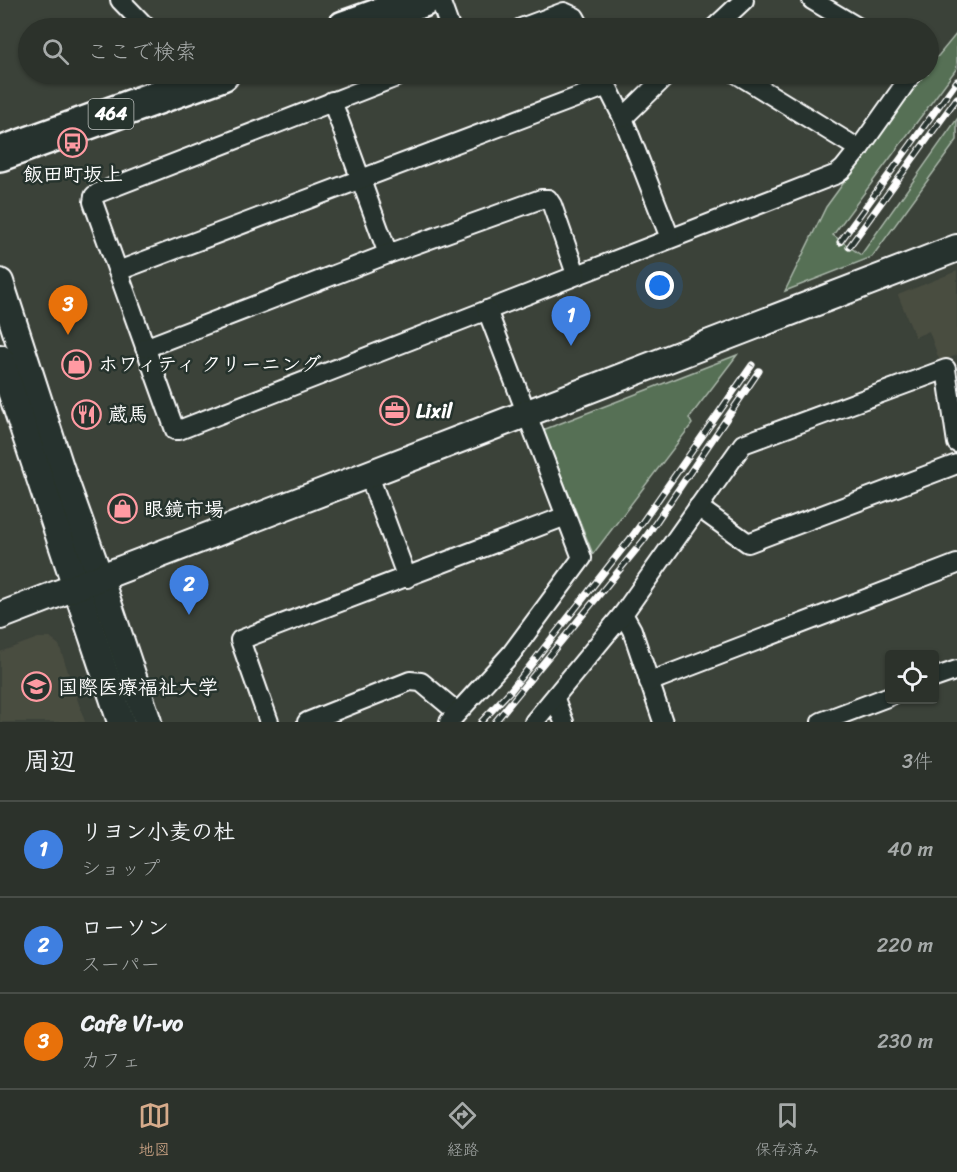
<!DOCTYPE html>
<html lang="ja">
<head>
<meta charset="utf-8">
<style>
	body { margin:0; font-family:Sriracha,"Klee One",sans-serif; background:#343a33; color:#f1f3f6 }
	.controls { position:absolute; right:18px; bottom:18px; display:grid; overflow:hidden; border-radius:6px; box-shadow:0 2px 4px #0004 }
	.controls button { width:54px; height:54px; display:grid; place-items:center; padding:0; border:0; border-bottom:2px solid #484d47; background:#2c322b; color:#f1f3f6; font:30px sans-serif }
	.you { position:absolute; left:660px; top:286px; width:21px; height:21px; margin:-15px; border:4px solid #fff; border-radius:50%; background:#1a73e8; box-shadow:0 0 0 9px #1a73e833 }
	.badge { display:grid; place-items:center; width:39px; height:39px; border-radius:50%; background:#d6ab8b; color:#fff; font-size:20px; font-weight:700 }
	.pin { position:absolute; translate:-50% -50px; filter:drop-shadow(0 2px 3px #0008) }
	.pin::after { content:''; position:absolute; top:32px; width:21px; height:18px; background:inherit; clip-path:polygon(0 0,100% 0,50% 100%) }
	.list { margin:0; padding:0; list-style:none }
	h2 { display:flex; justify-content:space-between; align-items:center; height:78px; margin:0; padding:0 24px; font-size:26px }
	h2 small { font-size:20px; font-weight:400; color:#a6aaa9 }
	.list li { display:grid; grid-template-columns:39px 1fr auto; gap:18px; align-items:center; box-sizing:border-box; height:96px; padding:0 24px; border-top:2px solid #484d47 }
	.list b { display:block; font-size:22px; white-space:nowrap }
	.list p { margin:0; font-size:20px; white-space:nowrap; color:#a6aaa9 }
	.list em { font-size:20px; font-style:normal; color:#a6aaa9 }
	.icon { flex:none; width:33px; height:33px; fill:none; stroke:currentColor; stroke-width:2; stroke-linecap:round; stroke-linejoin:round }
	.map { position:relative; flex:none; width:957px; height:722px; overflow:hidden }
	.search { position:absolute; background:#2c322b; box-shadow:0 2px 4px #0004; left:18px; right:18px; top:18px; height:66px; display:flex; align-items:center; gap:15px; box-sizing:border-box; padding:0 21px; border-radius:33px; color:#a6aaa9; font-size:22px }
	.sheet { height:366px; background:#2c322b }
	nav { display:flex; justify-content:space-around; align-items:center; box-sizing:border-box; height:84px; border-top:2px solid #484d47; background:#2c322b; font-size:16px; color:#a6aaa9 }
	nav a { display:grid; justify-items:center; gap:3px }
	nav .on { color:#d6ab8b }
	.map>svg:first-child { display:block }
	.built { fill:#4a4d41 }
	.green { fill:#566f55; stroke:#aab7aa; stroke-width:1.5 }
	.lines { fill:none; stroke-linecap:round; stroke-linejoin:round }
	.street-casing { stroke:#fff; stroke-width:22 }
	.secondary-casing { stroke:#fff; stroke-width:30 }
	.highway-casing { stroke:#fff; stroke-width:38 }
	.street { stroke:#26332d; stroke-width:18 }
	.secondary { stroke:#26332d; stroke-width:26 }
	.highway { stroke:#26332d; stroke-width:33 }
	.rail-casing { stroke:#fff; stroke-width:7 }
	.rail { stroke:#26332d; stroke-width:4.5; stroke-dasharray:14; stroke-linecap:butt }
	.labels { text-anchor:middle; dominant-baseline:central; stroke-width:5; stroke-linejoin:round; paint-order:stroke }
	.shield { fill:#26332d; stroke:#bec2c0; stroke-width:1.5 }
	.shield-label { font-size:18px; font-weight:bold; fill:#fff }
	.poi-label { font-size:20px; font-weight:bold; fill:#fff; stroke:#26332d; text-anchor:start }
</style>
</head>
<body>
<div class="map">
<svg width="957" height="722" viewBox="0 0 957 722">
	<rect width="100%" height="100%" fill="#3b4239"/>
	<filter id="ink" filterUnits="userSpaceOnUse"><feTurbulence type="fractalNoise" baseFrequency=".0167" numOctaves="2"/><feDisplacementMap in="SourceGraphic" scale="12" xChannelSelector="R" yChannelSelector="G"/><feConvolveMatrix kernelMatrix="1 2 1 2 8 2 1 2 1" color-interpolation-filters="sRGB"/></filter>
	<g filter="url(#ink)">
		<g class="built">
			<path d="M 957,271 L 957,355 L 940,362 L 929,331 L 915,337 L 898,295 Z"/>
			<path d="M 38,638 L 50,638 L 59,645 L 85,722 L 0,722 L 0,652 Z"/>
		</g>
		<g class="green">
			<path d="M 957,33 L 957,68 L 833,235 L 861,255 L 957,119 L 957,140 L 872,257 L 785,291 L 826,207 L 923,74 L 928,74 L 929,67 Z"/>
			<path d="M 737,355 L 689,418 L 692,424 L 593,554 L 543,430 Z"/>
		</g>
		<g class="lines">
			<defs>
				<g id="street">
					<path d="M 120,0 L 147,28"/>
					<path d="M 440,0 L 450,28"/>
					<path d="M 812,0 L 859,28"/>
					<path d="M 521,28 L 564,12 L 575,17 L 581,28"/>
					<path d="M 714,28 L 744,0"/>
					<path d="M 404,74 L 98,193 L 94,196 L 93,202 L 175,430 L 179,430 L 837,174 L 843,169 L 859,149 L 912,74"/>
					<path d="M 601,74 L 623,118 L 670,238"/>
					<path d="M 737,74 L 859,149"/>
					<path d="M 332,101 L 388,254"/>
					<path d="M 623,118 L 668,74"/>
					<path d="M 118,271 L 607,86"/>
					<path d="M 145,348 L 388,254 L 541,199 L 548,199 L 552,205 L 576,274"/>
					<path d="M 368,473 L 407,578"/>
					<path d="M 698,507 L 748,543 L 957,464"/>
					<path d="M 623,614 L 632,630 L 663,722"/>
					<path d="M 934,678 L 957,670"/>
					<path d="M 649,682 L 957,564"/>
					<path d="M 555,699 L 564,722"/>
					<path d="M 269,722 L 240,640 L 566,516"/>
					<path d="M 307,722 L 410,681 L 421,682 L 457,712"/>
					<path d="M 449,722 L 511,654 L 582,558 L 487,310"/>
					<path d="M 534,722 L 623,614 L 743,444 L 946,369 L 957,443"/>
					<path d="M 821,722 L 890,696"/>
				</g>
				<g id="secondary">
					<path d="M 0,282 L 60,467 L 100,579 L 148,722"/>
					<path d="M 0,358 L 121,722"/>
					<path d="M 0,616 L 957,248"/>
				</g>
				<g id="highway">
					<path d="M 344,28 L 423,0"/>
					<path d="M 0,154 L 222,74"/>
				</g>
			</defs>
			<use href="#street" class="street-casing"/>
			<use href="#secondary" class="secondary-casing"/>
			<use href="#highway" class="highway-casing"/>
			<use href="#street" class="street"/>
			<use href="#secondary" class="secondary"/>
			<use href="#highway" class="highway"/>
			<defs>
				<g id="rail">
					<path d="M 840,242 L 957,81"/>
					<path d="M 849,247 L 957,98"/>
					<path d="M 481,722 L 511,690 L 634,534 L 752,365"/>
					<path d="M 495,722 L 644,540 L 759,371"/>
				</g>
			</defs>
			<use href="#rail" class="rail-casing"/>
			<use href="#rail" class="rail"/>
		</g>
	</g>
	<defs>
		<symbol id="bus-ring" viewBox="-11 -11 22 22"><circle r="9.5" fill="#26332d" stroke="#ff9aa2" stroke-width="1.5"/><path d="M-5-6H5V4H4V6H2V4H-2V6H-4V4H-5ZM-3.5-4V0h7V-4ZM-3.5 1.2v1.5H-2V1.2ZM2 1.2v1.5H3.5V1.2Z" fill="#ff9aa2"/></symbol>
		<symbol id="shop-ring" viewBox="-11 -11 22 22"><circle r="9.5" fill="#26332d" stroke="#ff9aa2" stroke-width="1.5"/><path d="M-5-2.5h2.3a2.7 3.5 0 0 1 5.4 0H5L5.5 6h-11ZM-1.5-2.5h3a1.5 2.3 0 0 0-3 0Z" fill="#ff9aa2"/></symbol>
		<symbol id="office-ring" viewBox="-11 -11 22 22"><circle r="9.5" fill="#26332d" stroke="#ff9aa2" stroke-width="1.5"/><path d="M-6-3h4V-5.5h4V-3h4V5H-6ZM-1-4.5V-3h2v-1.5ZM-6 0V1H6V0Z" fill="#ff9aa2"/></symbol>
		<symbol id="restaurant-ring" viewBox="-11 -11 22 22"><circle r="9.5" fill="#26332d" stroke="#ff9aa2" stroke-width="1.5"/><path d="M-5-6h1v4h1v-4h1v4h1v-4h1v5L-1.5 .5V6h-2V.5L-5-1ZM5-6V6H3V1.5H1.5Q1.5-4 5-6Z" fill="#ff9aa2"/></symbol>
		<symbol id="university-ring" viewBox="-11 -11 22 22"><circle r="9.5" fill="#26332d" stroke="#ff9aa2" stroke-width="1.5"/><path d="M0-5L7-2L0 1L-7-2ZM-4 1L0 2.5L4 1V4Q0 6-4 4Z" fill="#ff9aa2"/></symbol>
	</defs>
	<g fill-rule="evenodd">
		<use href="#bus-ring" x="56" y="126" width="33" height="33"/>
		<use href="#shop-ring" x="60" y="348" width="33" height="33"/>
		<use href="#office-ring" x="378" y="394" width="33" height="33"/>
		<use href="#restaurant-ring" x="70" y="398" width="33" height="33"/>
		<use href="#shop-ring" x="106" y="492" width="33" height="33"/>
		<use href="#university-ring" x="20" y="670" width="33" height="33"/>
	</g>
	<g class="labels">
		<rect class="shield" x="88.5" y="99" width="45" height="30" rx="4.5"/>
		<g class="shield-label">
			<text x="111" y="114">464</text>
		</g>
		<g class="poi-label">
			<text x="73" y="174" text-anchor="middle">飯田町坂上</text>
			<text x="98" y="364">ホワィティ クリーニング</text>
			<text x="416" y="411">Lixil</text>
			<text x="108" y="414">蔵馬</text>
			<text x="144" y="509">眼鏡市場</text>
			<text x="58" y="687">国際医療福祉大学</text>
		</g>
	</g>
</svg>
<div class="controls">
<button><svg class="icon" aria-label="locate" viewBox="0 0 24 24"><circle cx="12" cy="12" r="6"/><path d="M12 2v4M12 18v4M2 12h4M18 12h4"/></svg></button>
</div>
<div class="you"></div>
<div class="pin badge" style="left:571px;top:346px;background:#3f7fe0">1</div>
<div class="pin badge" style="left:189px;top:615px;background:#3f7fe0">2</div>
<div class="pin badge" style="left:68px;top:335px;background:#e8710a">3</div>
<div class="search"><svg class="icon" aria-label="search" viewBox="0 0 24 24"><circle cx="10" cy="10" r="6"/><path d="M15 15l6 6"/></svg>ここで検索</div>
</div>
<section class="sheet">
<h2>周辺<small>3件</small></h2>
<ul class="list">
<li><span class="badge" style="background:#3f7fe0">1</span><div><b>リヨン小麦の杜</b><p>ショップ</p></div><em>40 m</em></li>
<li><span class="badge" style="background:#3f7fe0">2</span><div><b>ローソン</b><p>スーパー</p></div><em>220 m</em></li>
<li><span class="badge" style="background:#e8710a">3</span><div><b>Cafe Vi-vo</b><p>カフェ</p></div><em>230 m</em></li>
</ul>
</section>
<nav>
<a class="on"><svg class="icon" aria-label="map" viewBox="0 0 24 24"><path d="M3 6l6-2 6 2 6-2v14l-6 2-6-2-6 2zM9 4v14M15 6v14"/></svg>地図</a>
<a><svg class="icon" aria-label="directions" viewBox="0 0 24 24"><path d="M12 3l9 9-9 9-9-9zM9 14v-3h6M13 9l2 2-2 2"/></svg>経路</a>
<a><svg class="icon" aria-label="saved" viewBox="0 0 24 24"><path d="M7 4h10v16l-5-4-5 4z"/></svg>保存済み</a>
</nav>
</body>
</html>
